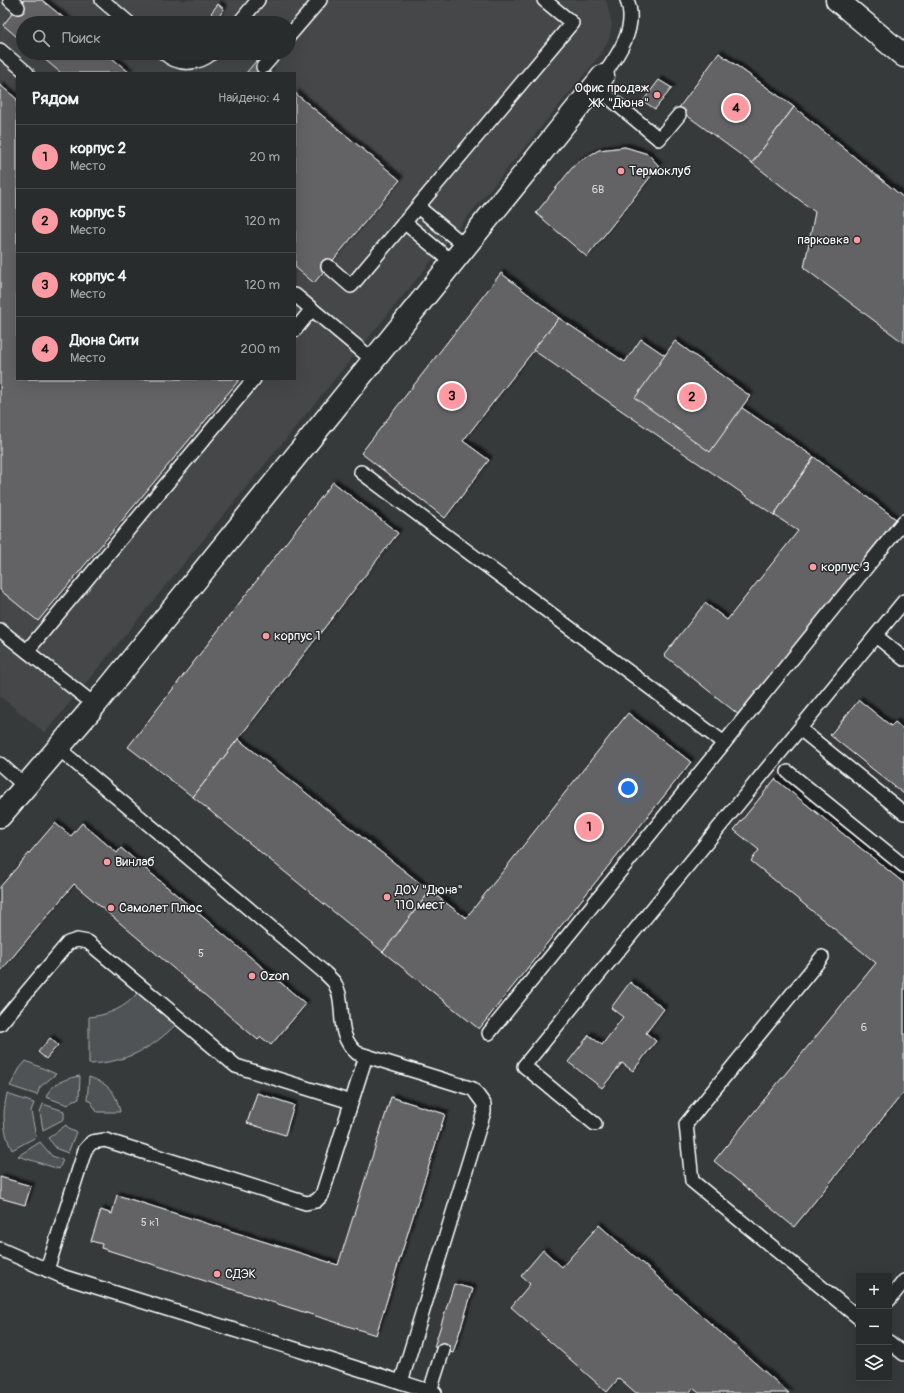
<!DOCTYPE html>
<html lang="ru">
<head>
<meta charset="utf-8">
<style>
	body { margin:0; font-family:Pangolin,sans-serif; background:#313434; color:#f1f3f6 }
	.controls { position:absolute; right:12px; bottom:12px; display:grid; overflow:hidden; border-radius:0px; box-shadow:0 4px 16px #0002 }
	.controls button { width:36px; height:36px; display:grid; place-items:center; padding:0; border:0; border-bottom:1px solid #454848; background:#292c2c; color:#f1f3f6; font:20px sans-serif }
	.you { position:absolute; left:628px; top:788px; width:14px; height:14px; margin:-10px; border:3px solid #fff; border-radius:50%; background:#1a73e8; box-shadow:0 0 0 6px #1a73e833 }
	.badge { display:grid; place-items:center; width:26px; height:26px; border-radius:50%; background:#ff9aa2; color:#111; font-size:13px; font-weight:700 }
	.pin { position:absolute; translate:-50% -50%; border:2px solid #fff; box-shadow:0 1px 4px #0006 }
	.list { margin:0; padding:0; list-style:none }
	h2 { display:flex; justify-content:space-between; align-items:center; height:52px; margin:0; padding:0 16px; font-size:17px }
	h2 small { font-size:13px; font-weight:400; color:#a5a7a9 }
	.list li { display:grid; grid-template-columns:26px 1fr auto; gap:12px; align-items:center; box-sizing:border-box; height:64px; padding:0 16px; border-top:1px solid #454848 }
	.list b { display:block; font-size:15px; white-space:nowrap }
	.list p { margin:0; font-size:13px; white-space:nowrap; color:#a5a7a9 }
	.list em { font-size:13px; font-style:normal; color:#a5a7a9 }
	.icon { flex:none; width:22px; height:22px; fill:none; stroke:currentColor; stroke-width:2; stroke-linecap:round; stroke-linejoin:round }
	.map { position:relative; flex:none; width:904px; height:1393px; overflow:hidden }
	.search { position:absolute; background:#292c2c; box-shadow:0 4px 16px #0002; left:16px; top:16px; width:280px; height:44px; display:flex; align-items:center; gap:10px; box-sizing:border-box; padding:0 14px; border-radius:22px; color:#a5a7a9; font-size:15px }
	.panel { position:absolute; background:#292c2c; box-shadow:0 4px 16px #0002; left:16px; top:72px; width:280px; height:308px; border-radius:0px }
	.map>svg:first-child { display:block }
	.built { fill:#444748; fill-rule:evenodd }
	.green { fill:#505354; stroke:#a8a9aa }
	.building { fill:#636465; stroke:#fff; filter:url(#shadow) }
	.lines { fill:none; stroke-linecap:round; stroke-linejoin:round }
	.lane-casing { stroke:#fff; stroke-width:16 }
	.street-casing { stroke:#fff; stroke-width:25 }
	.highway-casing { stroke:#fff; stroke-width:25 }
	.lane { stroke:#2a2d2e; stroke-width:13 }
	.street { stroke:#2a2d2e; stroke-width:22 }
	.highway { stroke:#2a2d2e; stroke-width:22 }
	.poi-dot { fill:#ff9aa2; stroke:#2a2d2e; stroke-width:1.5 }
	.labels { text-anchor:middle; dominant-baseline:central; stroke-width:3; stroke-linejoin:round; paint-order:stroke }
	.number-label { font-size:11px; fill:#d8d8d8 }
	.poi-label { font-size:13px; fill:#fff; stroke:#2a2d2e; text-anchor:start }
</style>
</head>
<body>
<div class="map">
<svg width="904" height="1393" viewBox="0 0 904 1393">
	<defs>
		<filter id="shadow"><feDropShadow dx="3.5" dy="-3.5" stdDeviation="1" flood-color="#0009"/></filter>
	</defs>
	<rect width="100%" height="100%" fill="#373a3b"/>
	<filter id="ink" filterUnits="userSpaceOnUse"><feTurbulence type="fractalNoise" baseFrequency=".025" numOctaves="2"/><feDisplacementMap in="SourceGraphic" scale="8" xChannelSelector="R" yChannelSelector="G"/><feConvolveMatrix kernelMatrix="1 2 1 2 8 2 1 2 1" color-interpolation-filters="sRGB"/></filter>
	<g filter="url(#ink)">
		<path class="built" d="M 0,0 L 606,0 L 612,24 L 609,39 L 601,54 L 45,733 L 0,696 ZM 23,23 L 289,23 L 289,53 L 23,53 ZM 17,73 L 295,73 L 295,379 L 17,379 Z"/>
		<g class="green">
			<path d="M 138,992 L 176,1024 C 153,1049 123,1063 89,1064 L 89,1017 C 108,1015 126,1008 138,992 Z"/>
			<path d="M 26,1061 L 56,1074 L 40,1087 L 37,1095 L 10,1086 L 20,1068 Z"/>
			<path d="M 80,1076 L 79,1099 L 73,1100 L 68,1105 L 46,1097 C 51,1083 67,1078 80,1076 Z"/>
			<path d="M 89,1077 C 108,1084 116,1091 120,1112 L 97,1112 L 91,1102 L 87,1100 Z"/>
			<path d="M 7,1094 L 34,1103 L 31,1111 L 36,1137 L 12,1150 C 3,1132 2,1114 7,1094 Z"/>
			<path d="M 43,1104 L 64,1111 L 64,1119 L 43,1130 L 40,1112 Z"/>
			<path d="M 66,1125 L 70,1130 L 76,1132 L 68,1153 L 57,1149 L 48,1138 Z"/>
			<path d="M 40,1142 L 52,1156 L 63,1160 L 59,1169 L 18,1156 Z"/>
		</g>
		<g class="building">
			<path d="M 23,0 L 42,0 L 70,23 L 23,23 L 23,42 L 3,25 Z"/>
			<path d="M 218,4 L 224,9 L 217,19 L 211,13 Z"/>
			<path d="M 37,53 L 106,53 L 130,73 L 61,73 Z"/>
			<path d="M 719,53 L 794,107 L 752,163 L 678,109 Z"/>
			<path d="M 256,61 L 271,73 L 246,73 Z"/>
			<path d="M 659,80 L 672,88 L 655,109 L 643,101 Z"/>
			<path d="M 0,85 L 17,99 L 17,379 L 240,379 L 38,621 L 0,590 Z"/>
			<path d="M 295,93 L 400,180 L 314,283 L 295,267 Z"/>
			<path d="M 794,107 L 904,198 L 904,343 L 804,268 L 815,212 L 752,163 Z"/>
			<path d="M 625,147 L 648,154 L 659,166 L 587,257 L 536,213 L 576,163 L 599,150 Z"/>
			<path d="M 501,273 L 559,318 L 463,441 L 489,460 L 445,518 L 361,453 Z"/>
			<path d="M 559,318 L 625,362 L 641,339 L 814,457 L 774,515 L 533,350 Z"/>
			<path d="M 675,341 L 750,396 L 710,452 L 635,398 Z"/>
			<path d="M 814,457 L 896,519 L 739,715 L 664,655 L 705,603 L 727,620 L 798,531 L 774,515 Z"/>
			<path d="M 333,482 L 398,533 L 193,797 L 128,747 Z"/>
			<path d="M 859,700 L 891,726 L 895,722 L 904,730 L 904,794 L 830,735 Z"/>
			<path d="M 628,713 L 691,762 L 479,1029 L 383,952 L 430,891 L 466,918 Z"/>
			<path d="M 238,739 L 430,891 L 383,952 L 193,797 Z"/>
			<path d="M 775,779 L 904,883 L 904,1092 L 794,1227 L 714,1161 L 876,963 L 751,861 L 759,850 L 734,830 Z"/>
			<path d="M 55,823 L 71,836 L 82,823 L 117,853 L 121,848 L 306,1004 L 271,1045 L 261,1037 L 258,1040 L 74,884 L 0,972 L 0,887 Z"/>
			<path d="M 630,982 L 664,1009 L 646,1033 L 656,1041 L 633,1071 L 622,1063 L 602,1088 L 568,1062 L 589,1035 L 602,1045 L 623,1017 L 611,1008 Z"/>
			<path d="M 50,1038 L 58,1045 L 46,1059 L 38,1052 Z"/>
			<path d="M 257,1093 L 294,1105 L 285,1135 L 247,1123 Z"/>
			<path d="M 391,1097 L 445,1114 L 376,1335 L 101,1248 L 102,1244 L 91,1241 L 101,1210 L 112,1214 L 117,1195 L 338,1265 Z"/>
			<path d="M 0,1177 L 31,1186 L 25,1205 L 0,1198 Z"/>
			<path d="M 599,1225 L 789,1393 L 699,1393 L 693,1388 L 689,1393 L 636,1393 L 619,1378 L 607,1392 L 511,1307 L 530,1284 L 521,1276 L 543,1250 L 562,1267 Z"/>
			<path d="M 454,1284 L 473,1289 L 453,1353 L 434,1347 Z"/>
		</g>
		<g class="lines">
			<defs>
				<g id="lane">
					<path d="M 10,0 L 18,7"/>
					<path d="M 102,0 L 129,23"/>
					<path d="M 239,23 L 258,0"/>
					<path d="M 289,36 L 320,0"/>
					<path d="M 0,50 L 27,73"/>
					<path d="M 164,53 C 178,66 198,65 212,53"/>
					<path d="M 263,67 L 275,53"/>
					<path d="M 603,76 C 618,55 638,28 627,0"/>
					<path d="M 595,86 L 659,139 L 679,115"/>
					<path d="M 418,207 L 465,246"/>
					<path d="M 404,222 L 452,262"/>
					<path d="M 328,266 L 351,286 L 572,23 L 544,0"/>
					<path d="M 295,295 L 373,360"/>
					<path d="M 295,330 L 312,309"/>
					<path d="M 361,472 L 724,743"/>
					<path d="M 0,630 L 95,705"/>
					<path d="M 876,636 L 904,659"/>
					<path d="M 27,651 L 254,379"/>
					<path d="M 800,729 L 904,813"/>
					<path d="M 0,764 L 25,786"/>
					<path d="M 788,772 L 904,866"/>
					<path d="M 822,957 L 686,1124 L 692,1181 L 859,1318"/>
					<path d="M 0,1024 L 68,943 L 77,940 L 88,942 L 236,1066 L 351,1102"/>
					<path d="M 489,1033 L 904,521"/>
					<path d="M 595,1124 L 524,1066 L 904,601"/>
					<path d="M 0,1249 L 61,1276 L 401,1382 L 484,1112 L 484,1104 L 473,1089 L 357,1053 C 333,1033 348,1005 334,982 C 331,979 328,976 325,973 L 58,748"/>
					<path d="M 47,1270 L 85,1150 L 92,1142 L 105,1140 L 306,1203 L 316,1201 L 322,1195 L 366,1056"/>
					<path d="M 889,1300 L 904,1281"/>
					<path d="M 889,1342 L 904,1354"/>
					<path d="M 401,1382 L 435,1393"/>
					<path d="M 430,1391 L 443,1350"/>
				</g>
				<path id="street" d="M 0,816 L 95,705 L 603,76"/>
				<path id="highway" d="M 837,0 L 904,56"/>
			</defs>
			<use href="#lane" class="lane-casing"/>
			<use href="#street" class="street-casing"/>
			<use href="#highway" class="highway-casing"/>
			<use href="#lane" class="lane"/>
			<use href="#street" class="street"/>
			<use href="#highway" class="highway"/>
		</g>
	</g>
	<g class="poi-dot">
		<circle cx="657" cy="95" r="4"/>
		<circle cx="621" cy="171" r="4"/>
		<circle cx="857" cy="240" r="4"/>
		<circle cx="813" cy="567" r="4"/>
		<circle cx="266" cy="636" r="4"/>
		<circle cx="107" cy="862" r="4"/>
		<circle cx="387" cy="897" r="4"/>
		<circle cx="111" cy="908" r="4"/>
		<circle cx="252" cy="976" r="4"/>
		<circle cx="217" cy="1274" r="4"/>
	</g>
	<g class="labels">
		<g class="number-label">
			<text x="598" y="189">6В</text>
			<text x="201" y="953">5</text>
			<text x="864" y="1027">6</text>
			<text x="150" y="1222">5 к1</text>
		</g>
		<g class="poi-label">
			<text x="649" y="88" text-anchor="end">Офис продаж<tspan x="649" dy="15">ЖК "Дюна"</tspan></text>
			<text x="629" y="171">Термоклуб</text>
			<text x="849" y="240" text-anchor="end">парковка</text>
			<text x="821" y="567">корпус 3</text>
			<text x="274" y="636">корпус 1</text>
			<text x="115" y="862">Винлаб</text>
			<text x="395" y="890">ДОУ "Дюна"<tspan x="395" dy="15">110 мест</tspan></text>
			<text x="119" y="908">Самолет Плюс</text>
			<text x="260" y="976">Ozon</text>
			<text x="225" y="1274">СДЭК</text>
		</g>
	</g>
</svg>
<div class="controls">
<button>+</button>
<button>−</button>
<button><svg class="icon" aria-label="layers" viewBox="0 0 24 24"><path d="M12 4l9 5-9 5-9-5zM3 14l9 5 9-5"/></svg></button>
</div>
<div class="you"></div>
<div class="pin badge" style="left:589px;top:827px">1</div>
<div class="pin badge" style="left:692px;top:397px">2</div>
<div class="pin badge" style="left:452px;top:396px">3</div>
<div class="pin badge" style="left:736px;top:108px">4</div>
<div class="search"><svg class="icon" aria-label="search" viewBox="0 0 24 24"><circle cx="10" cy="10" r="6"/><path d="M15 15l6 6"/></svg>Поиск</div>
<section class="panel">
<h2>Рядом<small>Найдено: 4</small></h2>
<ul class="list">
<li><span class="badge">1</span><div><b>корпус 2</b><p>Место</p></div><em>20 m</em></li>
<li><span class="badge">2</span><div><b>корпус 5</b><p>Место</p></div><em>120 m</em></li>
<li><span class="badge">3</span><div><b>корпус 4</b><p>Место</p></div><em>120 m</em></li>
<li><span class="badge">4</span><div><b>Дюна Сити</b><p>Место</p></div><em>200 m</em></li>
</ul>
</section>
</div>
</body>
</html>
